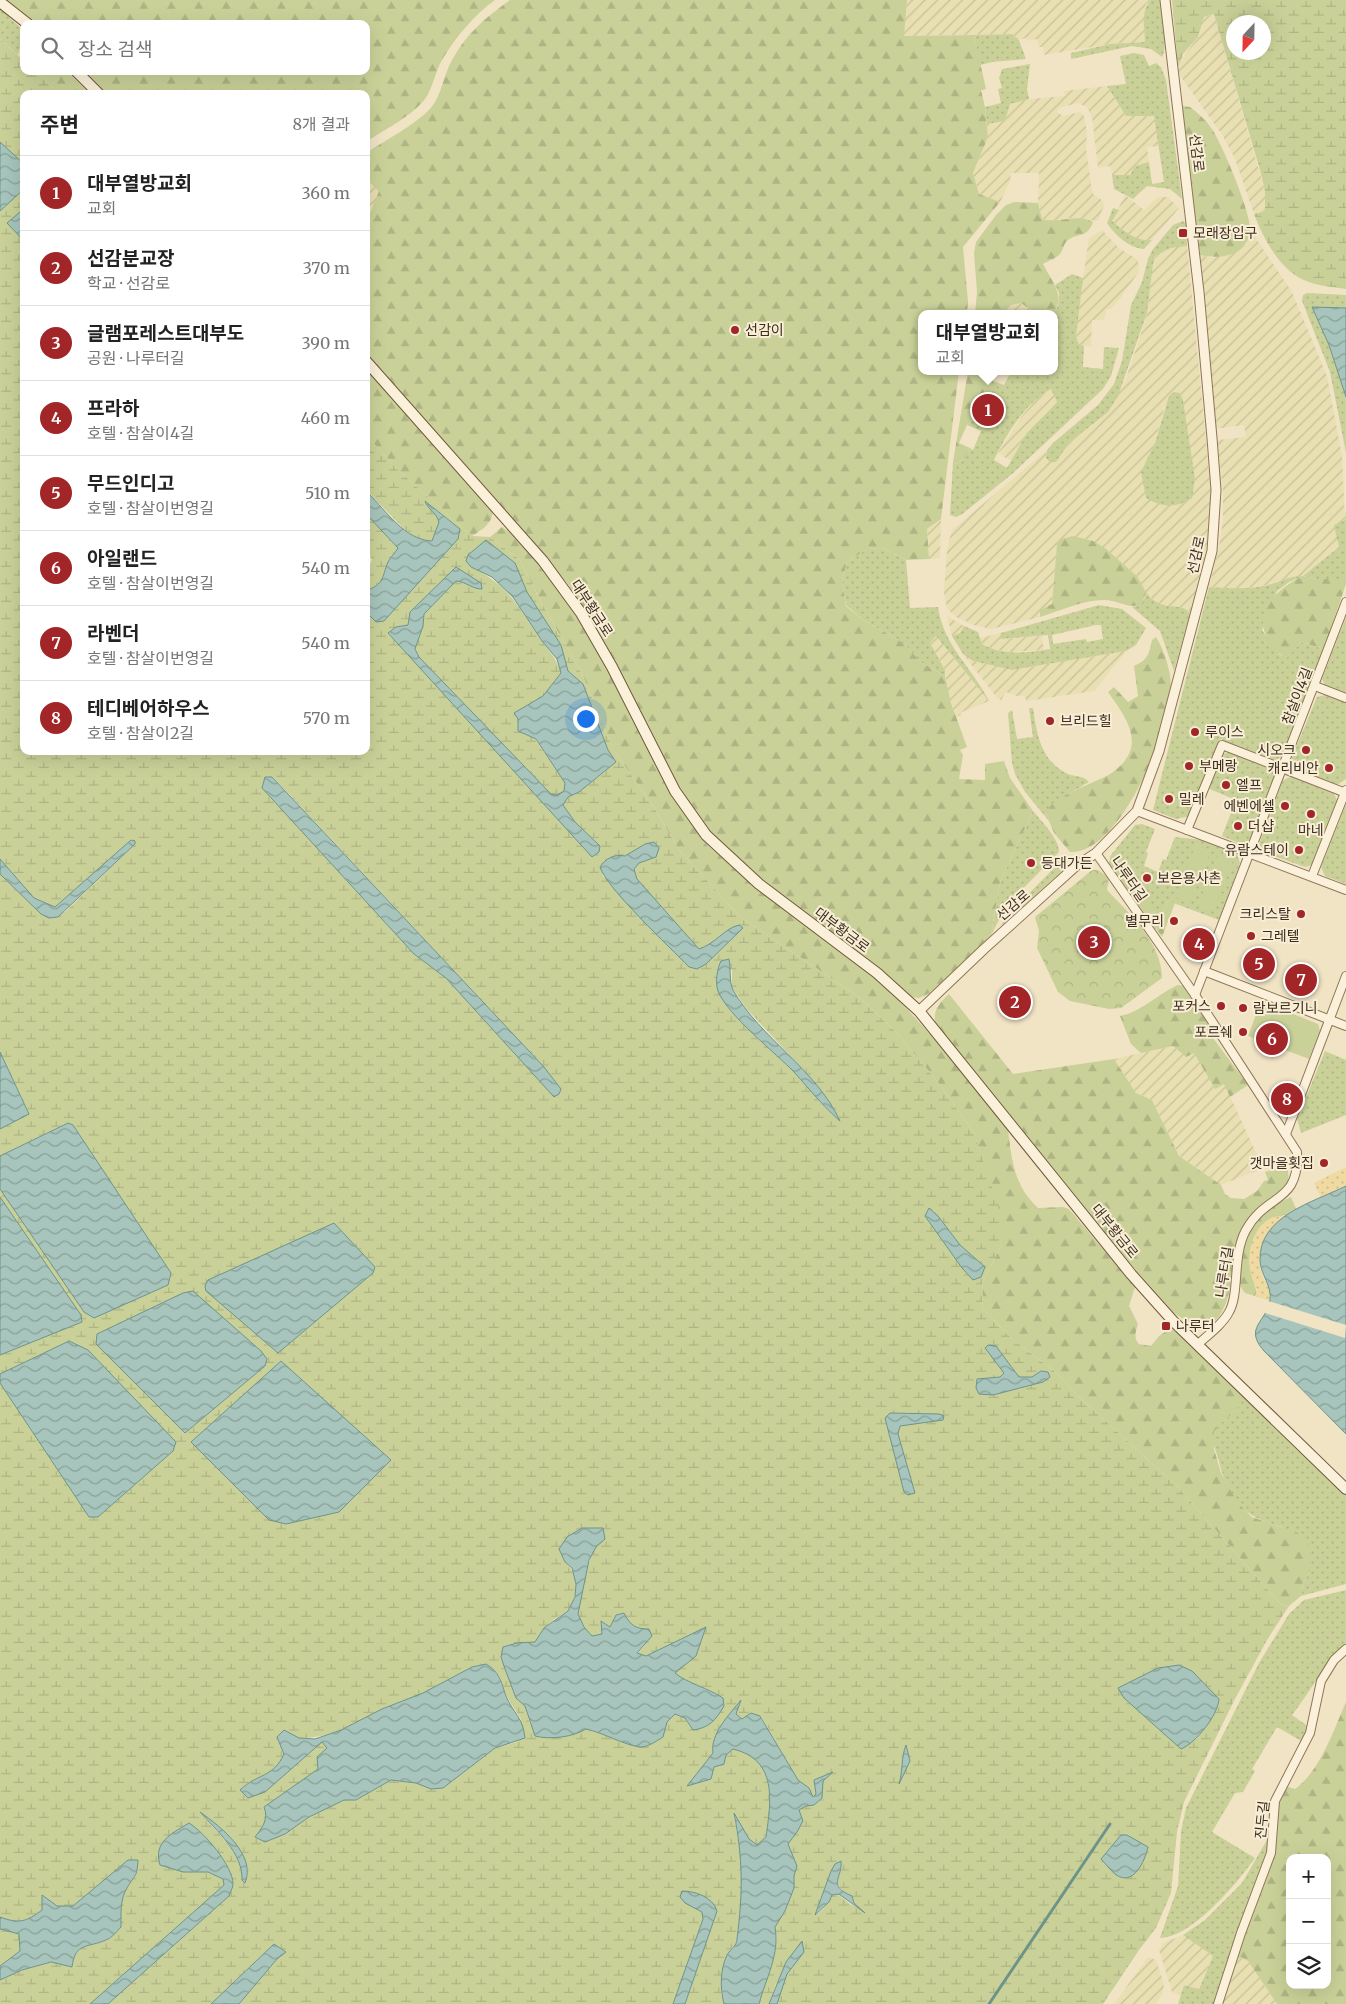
<!DOCTYPE html>
<html lang="ko">
<head>
<meta charset="utf-8">
<style>
	body { margin:0; font-family:Merriweather,"Noto Sans KR",serif; background:#f2f2f2; color:#222 }
	.controls { position:absolute; right:15px; bottom:15px; display:grid; overflow:hidden; border-radius:10px; box-shadow:0 5px 20px #0002 }
	.controls button { width:45px; height:45px; display:grid; place-items:center; padding:0; border:0; border-bottom:1px solid #e0e0e0; background:#fff; color:#222; font:25px sans-serif }
	.compass { position:absolute; left:1226px; top:15px; width:45px; height:45px; border-radius:50%; background:#fff; box-shadow:0 5px 20px #0002; rotate:202deg }
	.you { position:absolute; left:585px; top:718px; width:18px; height:18px; margin:-12px; border:4px solid #fff; border-radius:50%; background:#1a73e8; box-shadow:0 0 0 8px #1a73e833 }
	.badge { display:grid; place-items:center; width:32px; height:32px; border-radius:50%; background:#a22527; color:#fff; font-size:16px; font-weight:700 }
	.pin { position:absolute; translate:-50% -50%; border:2px solid #fff; box-shadow:0 1px 5px #0006 }
	.popup { position:absolute; left:918px; top:310px; width:140px; height:65px; box-sizing:border-box; display:grid; place-content:center; border-radius:10px; background:#fff; filter:drop-shadow(0 1px 4px #0005); font-size:16px; white-space:nowrap; color:#767676 }
	.popup b { font-size:19px; color:#222 }
	.popup::after { content:''; position:absolute; left:50%; top:100%; margin-left:-10px; border:10px solid transparent; border-top-color:#fff }
	.list { margin:0; padding:0; list-style:none }
	h2 { display:flex; justify-content:space-between; align-items:center; height:65px; margin:0; padding:0 20px; font-size:21px }
	h2 small { font-size:16px; font-weight:400; color:#767676 }
	.list li { display:grid; grid-template-columns:32px 1fr auto; gap:15px; align-items:center; box-sizing:border-box; height:75px; padding:0 20px; border-top:1px solid #e0e0e0 }
	.list b { display:block; font-size:19px; white-space:nowrap }
	.list p { margin:0; font-size:16px; white-space:nowrap; color:#767676 }
	.list em { font-size:16px; font-style:normal; color:#767676 }
	.icon { flex:none; width:28px; height:28px; fill:none; stroke:currentColor; stroke-width:2; stroke-linecap:round; stroke-linejoin:round }
	.map { position:relative; flex:none; width:1346px; height:2004px; overflow:hidden }
	.search { position:absolute; background:#fff; box-shadow:0 5px 20px #0002; left:20px; top:20px; width:350px; height:55px; display:flex; align-items:center; gap:12px; box-sizing:border-box; padding:0 18px; border-radius:10px; color:#767676; font-size:19px }
	.panel { position:absolute; background:#fff; box-shadow:0 5px 20px #0002; left:20px; top:90px; width:350px; height:665px; border-radius:10px }
	.map>svg:first-child { display:block }
	.farmland { fill:url(#farmland-furrows); fill-rule:evenodd }
	.grass { fill:url(#grass-dots); fill-rule:evenodd }
	.forest { fill:url(#forest-firs); fill-rule:evenodd }
	.wetland { fill:url(#wetland-marsh); fill-rule:evenodd }
	.sand { fill:url(#sand-dots) }
	.park { fill:url(#park-crowns) }
	.garden { fill:#cad198 }
	.water { fill:url(#water-waves); stroke:#6d948a }
	.pier { fill:#f1e4c5 }
	.lines { fill:none; stroke-linecap:round; stroke-linejoin:round }
	.stream { stroke:#6d948a; stroke-width:3 }
	.minor-casing { stroke:#8e7559; stroke-width:10 }
	.tertiary-casing { stroke:#8e7559; stroke-width:11 }
	.secondary-casing { stroke:#70563d; stroke-width:12 }
	.minor { stroke:#fbf1da; stroke-width:8 }
	.tertiary { stroke:#fbf1da; stroke-width:9 }
	.secondary { stroke:#fbf1da; stroke-width:10 }
	.poi-dot { fill:#a22527; stroke:#f8eed6; stroke-width:2 }
	.labels { text-anchor:middle; dominant-baseline:central; stroke-width:4; stroke-linejoin:round; paint-order:stroke }
	.street-label { font-size:14px; fill:#3d2d1e; stroke:#f8eed6 }
	.poi-label { font-size:14px; fill:#3d2d1e; stroke:#f8eed6; text-anchor:start }
</style>
</head>
<body>
<div class="map">
<svg width="1346" height="2004" viewBox="0 0 1346 2004">
	<defs>
		<pattern id="farmland-furrows" width="10" height="10" patternUnits="userSpaceOnUse" patternTransform="scale(1.25)"><rect width="10" height="10" fill="#e8dfb2"/><path d="M-1 1l2-2M0 10L10 0M9 11l2-2" fill="none" stroke="#c8c099"/></pattern>
		<pattern id="grass-dots" width="8" height="8" patternUnits="userSpaceOnUse" patternTransform="scale(1.25)"><rect width="8" height="8" fill="#cad198"/><path d="M2 2h.1M6 6h.1" fill="none" stroke="#aeb483" stroke-width="1.8" stroke-linecap="round"/></pattern>
		<pattern id="forest-firs" width="22" height="20" patternUnits="userSpaceOnUse" patternTransform="scale(1.25)"><rect width="22" height="20" fill="#cad198"/><path d="M5 1l3.5 6h-7zM16 11l3.5 6h-7z" fill="#aeb483"/></pattern>
		<pattern id="wetland-marsh" width="20" height="14" patternUnits="userSpaceOnUse" patternTransform="scale(1.25)"><rect width="20" height="14" fill="#cad198"/><path d="M1 5h8M5 5V1M11 12h8M15 12V8" fill="none" stroke="#aeb483"/></pattern>
		<pattern id="sand-dots" width="8" height="8" patternUnits="userSpaceOnUse" patternTransform="scale(1.25)"><rect width="8" height="8" fill="#efdaa1"/><path d="M2 2h.1M6 6h.1" fill="none" stroke="#cebb8a" stroke-width="1.8" stroke-linecap="round"/></pattern>
		<pattern id="park-crowns" width="20" height="18" patternUnits="userSpaceOnUse" patternTransform="scale(1.25)"><rect width="20" height="18" fill="#cad198"/><path d="M2 6a3 3 0 1 1 6 0M12 15a3 3 0 1 1 6 0" fill="none" stroke="#aeb483"/></pattern>
		<pattern id="water-waves" width="16" height="10" patternUnits="userSpaceOnUse" patternTransform="scale(1.25)"><rect width="16" height="10" fill="#a7c5bc"/><path d="M0 5q4-4 8 0t8 0" fill="none" stroke="#89a098"/></pattern>
	</defs>
	<rect width="100%" height="100%" fill="#f1e4c5"/>
	<g class="farmland">
		<path d="M 907,0 L 1151,0 L 1146,4 L 1144,14 L 1145,42 L 1110,44 L 1044,55 L 1043,47 L 1039,47 L 1037,39 L 1028,41 L 1026,38 L 1019,40 L 1012,34 L 903,36 Z"/>
		<path d="M 1214,14 L 1265,191 L 1265,211 L 1254,214 L 1235,159 L 1223,136 L 1179,74 L 1179,62 L 1198,37 L 1204,17 Z"/>
		<path d="M 1107,86 L 1126,116 L 1154,115 L 1159,146 L 1147,147 L 1149,162 L 1135,166 L 1130,175 L 1112,175 L 1110,166 L 1098,168 L 1092,118 L 1087,107 L 1078,103 L 1059,108 L 1057,112 L 1063,116 L 1080,112 L 1084,116 L 1087,133 L 1086,148 L 1091,184 L 1093,194 L 1103,201 L 1104,206 L 1098,221 L 1070,218 L 1051,221 L 1042,219 L 1038,203 L 1039,173 L 1011,173 L 1010,182 L 1000,202 L 979,194 L 973,173 L 988,137 L 987,124 L 1005,121 L 1010,104 L 1029,99 L 1065,96 L 1064,91 Z"/>
		<path d="M 366,179 L 380,190 L 370,213 L 366,229 Z"/>
		<path d="M 1125,195 L 1144,210 L 1158,197 L 1168,197 L 1179,208 L 1152,240 L 1145,241 L 1132,237 L 1112,221 Z"/>
		<path d="M 1102,230 L 1120,249 L 1137,259 L 1139,264 L 1138,273 L 1119,300 L 1111,309 L 1106,310 L 1104,320 L 1092,320 L 1091,346 L 1084,346 L 1079,344 L 1076,337 L 1082,285 L 1089,238 Z"/>
		<path d="M 1251,231 L 1292,292 L 1327,376 L 1342,456 L 1345,520 L 1342,521 L 1339,547 L 1303,576 L 1296,576 L 1267,585 L 1239,589 L 1209,587 L 1219,547 L 1223,520 L 1223,491 L 1217,440 L 1246,437 L 1244,425 L 1215,429 L 1200,255 L 1213,258 L 1246,245 Z"/>
		<path d="M 1187,246 L 1212,503 L 1208,544 L 1190,613 L 1188,610 L 1158,604 L 1146,592 L 1137,576 L 1105,548 L 1057,544 L 1052,605 L 1039,614 L 1040,617 L 991,629 L 974,625 L 956,617 L 947,608 L 944,593 L 947,549 L 952,530 L 1047,450 L 1046,458 L 1056,461 L 1069,443 L 1108,412 L 1125,381 L 1140,337 L 1147,313 L 1153,264 L 1157,254 L 1171,248 ZM 1183,400 L 1184,412 L 1142,472 L 1155,443 L 1165,406 Z"/>
		<path d="M 1021,303 L 1037,314 L 1003,314 L 1011,305 Z"/>
		<path d="M 1051,389 L 1057,402 L 1043,415 L 1011,461 L 998,453 L 1021,417 L 1036,399 Z"/>
		<path d="M 941,519 L 940,558 L 929,559 L 927,529 Z"/>
		<path d="M 947,616 L 964,626 L 960,633 L 952,636 Z"/>
		<path d="M 1001,633 L 1001,639 L 1042,636 L 1044,650 L 1008,652 L 991,649 L 982,644 L 980,638 Z"/>
		<path d="M 936,636 L 989,701 L 960,713 L 961,715 L 956,717 L 948,693 L 945,670 L 930,643 Z"/>
		<path d="M 1126,651 L 1095,691 L 1026,701 L 1025,696 L 1017,696 L 1006,692 L 1001,700 L 997,698 L 963,654 L 973,661 L 1012,670 Z"/>
		<path d="M 1173,1046 L 1186,1057 L 1194,1052 L 1215,1089 L 1224,1083 L 1263,1168 L 1221,1185 L 1179,1156 L 1152,1100 L 1136,1093 L 1114,1059 Z"/>
		<path d="M 1183,1935 L 1213,1956 L 1198,1989 L 1184,1985 L 1180,1995 L 1172,1992 L 1159,1950 L 1163,1943 Z"/>
		<path d="M 1148,1957 L 1156,1960 L 1164,1984 L 1163,1993 L 1156,2004 L 1114,2004 Z"/>
		<path d="M 1241,1957 L 1248,1961 L 1277,2004 L 1222,2004 L 1235,1960 Z"/>
	</g>
	<g class="grass">
		<path d="M 1151,0 L 1160,0 C 1161,13 1169,47 1162,57 L 1151,49 L 1132,46 L 1071,59 L 1071,53 L 1110,44 L 1145,42 C 1145,28 1140,10 1151,0 Z"/>
		<path d="M 0,9 L 24,31 L 24,43 L 21,44 L 18,55 L 0,39 Z"/>
		<path d="M 1012,34 L 1019,40 L 1026,59 L 992,62 L 980,65 L 974,35 Z"/>
		<path d="M 1134,53 L 1144,55 L 1149,66 L 1156,63 L 1161,67 L 1166,80 L 1182,199 L 1170,189 L 1147,186 L 1133,199 L 1114,189 L 1112,175 L 1130,175 L 1135,166 L 1149,162 L 1152,184 L 1164,182 L 1154,116 L 1126,116 L 1107,86 L 1126,84 L 1120,56 Z"/>
		<path d="M 1030,64 L 1027,89 L 1029,99 L 1010,104 L 1005,121 L 987,124 L 985,107 L 1001,103 L 998,89 L 1002,88 L 999,78 L 1002,69 Z"/>
		<path d="M 1113,208 L 1119,210 L 1112,221 C 1125,231 1135,242 1152,240 L 1144,249 C 1129,248 1115,235 1107,223 Z"/>
		<path d="M 1183,221 L 1186,223 L 1187,246 L 1171,248 L 1156,255 L 1153,264 L 1147,313 L 1118,396 L 1108,412 L 1069,443 L 1056,462 L 1050,462 L 1046,458 L 1047,450 L 1053,443 L 1098,405 L 1114,384 L 1122,361 L 1131,305 L 1142,282 L 1148,259 L 1153,249 L 1173,225 Z"/>
		<path d="M 1072,274 L 1083,278 L 1076,337 L 1079,344 L 1084,346 L 1083,367 L 1103,369 L 1104,347 L 1119,348 L 1111,376 L 1103,389 L 1012,474 L 961,515 L 956,517 L 950,515 L 953,462 L 955,464 L 965,459 L 970,448 L 973,450 L 981,431 L 967,425 L 975,417 L 991,380 L 1004,385 L 1011,372 L 1021,375 L 1032,371 L 1054,371 L 1053,314 L 1058,306 L 1059,293 L 1055,285 ZM 1051,389 L 1057,402 L 1027,433 L 1007,468 L 994,460 C 1006,435 1025,403 1051,389 Z"/>
		<path d="M 1307,293 L 1346,295 L 1346,308 L 1312,307 L 1329,345 L 1346,397 L 1346,453 L 1330,372 L 1302,301 L 1303,295 Z"/>
		<path d="M 1174,392 L 1180,393 L 1183,400 L 1195,479 L 1192,498 C 1177,508 1163,508 1146,498 L 1141,472 L 1155,443 L 1169,396 Z"/>
		<path d="M 1346,509 L 1346,579 L 1317,579 L 1303,576 L 1289,582 L 1277,591 L 1262,630 L 1280,655 L 1287,657 L 1301,642 L 1324,649 L 1282,757 L 1275,760 L 1220,739 L 1190,816 L 1176,819 L 1153,810 L 1209,587 C 1229,588 1249,590 1268,585 C 1280,582 1291,575 1303,576 L 1339,547 L 1334,525 L 1345,520 Z"/>
		<path d="M 883,548 L 906,560 L 910,608 L 938,607 C 944,647 972,667 989,701 L 936,636 L 930,643 L 945,670 L 945,676 L 922,663 L 902,642 L 863,620 L 846,605 L 842,581 L 847,562 L 867,549 Z"/>
		<path d="M 1146,592 C 1163,615 1179,600 1190,613 L 1174,671 L 1160,631 L 1132,607 C 1140,606 1145,601 1146,592 Z"/>
		<path d="M 1099,605 L 1122,609 L 1146,628 L 1136,645 L 1126,651 L 1012,670 L 973,661 L 963,654 L 952,636 L 960,633 L 964,626 L 978,632 L 982,644 C 1002,656 1028,653 1050,649 L 1048,635 L 1001,639 L 1000,637 L 1001,633 ZM 1096,625 L 1101,625 L 1103,639 L 1087,642 L 1086,639 L 1053,644 L 1052,635 Z"/>
		<path d="M 1346,617 L 1346,694 L 1325,685 L 1322,679 Z"/>
		<path d="M 1325,695 L 1346,703 L 1346,779 L 1337,785 L 1293,768 L 1290,762 L 1317,697 Z"/>
		<path d="M 1029,708 L 1033,708 C 1037,735 1041,761 1068,774 C 1075,777 1083,775 1089,782 L 1068,794 L 1046,814 L 1049,821 L 1025,792 L 1015,774 L 1012,763 L 1008,713 L 1012,710 L 1017,739 L 1033,737 Z"/>
		<path d="M 1228,752 L 1272,768 L 1275,777 L 1250,840 L 1241,844 L 1222,836 L 1236,800 L 1207,788 L 1220,756 Z"/>
		<path d="M 1291,777 L 1334,794 L 1337,800 L 1312,865 L 1305,867 L 1263,852 L 1259,844 L 1283,780 Z"/>
		<path d="M 1346,804 L 1346,884 L 1325,876 L 1321,867 Z"/>
		<path d="M 1033,811 C 1041,821 1059,838 1059,852 L 1007,905 L 991,935 L 1000,882 Z"/>
		<path d="M 1142,824 L 1155,829 L 1146,852 L 1148,853 L 1144,866 L 1158,872 L 1163,859 L 1166,860 L 1175,837 L 1202,840 L 1237,854 L 1240,863 L 1219,920 L 1168,901 L 1156,930 L 1109,863 L 1111,855 L 1135,825 Z"/>
		<path d="M 1061,857 L 1067,864 L 1065,868 L 1001,926 L 1007,916 L 1056,866 Z"/>
		<path d="M 1325,1051 L 1346,1060 L 1346,1115 L 1301,1133 L 1297,1119 Z"/>
		<path d="M 1235,1387 L 1346,1495 L 1346,1584 L 1301,1596 L 1303,1585 L 1309,1572 L 1282,1527 C 1243,1517 1228,1500 1219,1461 C 1217,1452 1210,1442 1215,1431 C 1219,1422 1230,1416 1237,1410 Z"/>
		<path d="M 1346,1590 L 1346,1644 C 1324,1664 1311,1691 1292,1715 L 1309,1727 L 1303,1742 L 1277,1727 L 1252,1769 L 1255,1771 L 1243,1792 L 1235,1793 L 1212,1832 L 1255,1858 C 1238,1882 1192,1938 1160,1938 L 1178,1886 L 1181,1831 L 1186,1808 L 1259,1663 L 1289,1614 L 1304,1600 Z"/>
		<path d="M 1271,1833 L 1266,1857 L 1214,2004 L 1178,2004 L 1184,1985 L 1199,1989 L 1213,1956 L 1183,1935 L 1205,1920 L 1242,1883 Z"/>
	</g>
	<g class="forest">
		<path d="M 5,0 L 495,0 C 474,15 455,38 442,60 C 435,72 433,88 425,99 C 411,117 385,129 366,142 L 366,94 L 105,94 L 81,71 L 366,71 L 366,24 L 33,24 Z"/>
		<path d="M 510,0 L 907,0 L 904,36 L 974,35 L 986,89 L 981,90 L 985,107 L 988,137 L 973,173 L 979,194 L 1000,202 L 963,247 L 968,301 L 967,314 L 922,314 L 922,371 L 959,371 L 941,519 L 927,529 L 929,559 L 906,560 L 883,548 L 867,549 L 847,562 L 842,581 L 846,606 L 863,620 L 902,642 L 922,663 L 945,676 L 951,703 L 967,747 L 960,750 L 963,755 L 959,779 L 985,780 L 985,764 L 1004,761 L 1010,778 L 1033,811 L 1000,882 L 991,935 L 946,980 L 928,994 L 919,998 L 911,997 L 892,979 L 740,863 L 701,822 L 680,793 L 592,621 L 568,584 L 366,353 L 366,229 L 370,213 L 379,191 L 366,179 L 366,153 C 384,141 416,124 430,109 C 442,95 443,76 452,60 C 466,34 486,17 510,0 Z"/>
		<path d="M 35,71 L 67,71 L 90,94 L 60,94 Z"/>
		<path d="M 1182,106 L 1190,107 C 1198,113 1206,120 1212,129 C 1222,144 1253,217 1250,233 C 1245,257 1220,259 1200,255 Z"/>
		<path d="M 1014,202 L 1038,203 L 1042,219 C 1059,224 1077,213 1093,222 C 1087,239 1079,232 1068,240 C 1063,244 1064,249 1060,254 C 1057,258 1048,261 1043,264 C 1052,282 1066,295 1053,314 L 1037,314 L 1021,303 L 1011,305 L 1003,314 L 975,314 L 977,292 L 974,253 L 976,242 L 996,215 L 1006,205 Z"/>
		<path d="M 366,367 L 493,511 C 492,524 483,529 472,536 L 397,469 L 366,435 Z"/>
		<path d="M 968,371 L 990,371 L 988,377 L 992,380 L 975,417 L 967,425 L 959,443 L 970,448 L 965,459 L 955,464 L 953,462 Z"/>
		<path d="M 502,527 L 511,533 L 558,586 L 586,631 L 609,670 L 672,797 L 707,845 L 764,894 L 888,988 L 937,1042 L 1008,1130 C 1012,1162 1014,1185 1038,1208 L 1063,1207 L 1069,1209 L 1135,1287 L 1129,1306 L 1138,1324 C 1136,1331 1133,1338 1139,1344 L 1151,1346 L 1159,1336 L 1169,1329 L 1177,1331 L 1235,1387 L 1241,1397 L 1237,1410 L 1222,1422 L 1214,1432 L 1214,1449 L 1221,1473 L 1238,1503 L 1252,1517 L 1298,1533 L 1308,1542 L 1312,1556 L 1309,1572 L 1303,1585 L 1301,1596 L 1289,1606 L 1282,1605 L 1277,1600 L 1177,1486 L 1078,1396 L 1053,1370 L 1012,1339 L 983,1309 L 982,1283 L 1002,1244 L 985,1170 L 974,1133 L 937,1081 L 895,1031 L 859,997 L 740,917 L 679,850 L 655,809 L 613,749 L 583,676 L 541,602 L 520,560 L 490,537 Z"/>
		<path d="M 1073,536 L 1093,541 L 1105,548 L 1137,576 L 1146,592 L 1142,604 C 1129,610 1118,600 1104,600 C 1083,600 1060,611 1040,617 L 1040,610 L 1052,604 L 1057,544 L 1061,539 Z"/>
		<path d="M 1303,576 L 1317,579 L 1346,579 L 1346,584 L 1324,649 L 1301,642 L 1287,658 C 1278,654 1273,648 1268,639 C 1251,612 1279,587 1303,576 Z"/>
		<path d="M 1156,637 C 1165,651 1171,672 1171,688 C 1170,730 1120,855 1070,852 L 1054,833 L 1046,814 C 1050,803 1058,799 1068,794 C 1081,786 1102,780 1113,772 C 1148,746 1127,719 1108,692 L 1114,687 L 1128,702 L 1138,696 L 1134,666 C 1148,660 1149,654 1152,640 Z"/>
		<path d="M 1111,855 L 1124,858 L 1129,863 L 1127,870 L 1129,871 L 1128,876 L 1149,888 L 1150,892 L 1148,899 L 1152,908 L 1164,911 L 1168,901 L 1175,903 L 1162,937 L 1109,863 Z"/>
		<path d="M 1178,985 L 1186,986 L 1215,1029 L 1213,1038 L 1248,1085 L 1230,1097 L 1224,1084 L 1215,1089 L 1194,1053 L 1186,1057 L 1173,1046 L 1141,1053 L 1131,1044 L 1120,1016 C 1141,1012 1158,994 1178,985 Z"/>
		<path d="M 949,994 L 1013,1074 L 1114,1059 L 1136,1093 L 1152,1100 L 1179,1156 L 1221,1185 L 1225,1194 L 1231,1198 L 1244,1199 L 1257,1191 L 1264,1181 L 1268,1180 L 1265,1172 L 1274,1169 L 1288,1170 L 1289,1185 C 1273,1198 1254,1208 1243,1226 C 1225,1259 1241,1301 1209,1327 L 1194,1326 L 1174,1313 L 1114,1245 L 936,1026 C 932,1012 938,1004 949,994 Z"/>
		<path d="M 1291,1197 L 1296,1209 L 1287,1215 L 1271,1218 L 1254,1239 L 1249,1262 L 1257,1294 L 1255,1296 L 1245,1293 C 1231,1279 1244,1235 1256,1221 C 1266,1210 1278,1203 1291,1197 Z"/>
		<path d="M 1346,1702 L 1346,2004 L 1277,2004 L 1248,1961 L 1241,1957 L 1235,1960 L 1257,1901 L 1282,1792 L 1285,1786 L 1295,1789 C 1321,1770 1333,1731 1346,1702 ZM 1290,1858 L 1327,1858 L 1327,1985 L 1290,1985 Z"/>
	</g>
	<g class="wetland">
		<path d="M 1172,0 L 1346,0 L 1346,289 C 1332,287 1317,286 1304,280 C 1280,270 1263,238 1254,214 L 1265,211 L 1265,191 L 1260,170 L 1214,14 L 1204,17 L 1198,37 L 1183,54 L 1178,67 ZM 1234,22 L 1264,22 L 1264,52 L 1234,52 Z"/>
		<path d="M 0,39 L 24,61 L 24,71 L 35,71 L 60,94 L 24,94 L 24,164 L 0,142 Z"/>
		<path d="M 24,189 L 24,216 L 20,212 L 7,223 L 24,241 L 24,751 L 366,751 L 366,612 L 376,622 L 458,539 L 460,529 L 426,501 L 427,506 L 436,513 L 439,522 L 432,541 L 420,540 L 404,529 L 370,494 L 366,498 L 366,435 L 397,469 L 472,536 L 490,537 L 520,560 L 541,602 L 583,676 L 613,749 L 655,809 L 679,850 L 740,917 L 859,997 L 895,1031 L 937,1081 L 974,1133 L 1000,1212 L 1002,1244 L 982,1283 L 983,1309 L 1012,1339 L 1053,1370 L 1078,1396 L 1177,1486 L 1277,1600 L 1282,1605 L 1289,1606 L 1267,1640 L 1235,1699 L 1184,1802 L 1177,1832 L 1171,1893 L 1156,1928 L 1139,1950 L 1103,2004 L 777,2004 L 787,1974 L 804,1952 L 776,1984 L 769,2004 L 759,2004 L 777,1938 L 775,1927 L 785,1911 L 794,1888 L 794,1876 L 797,1866 L 788,1844 L 797,1832 L 799,1810 L 806,1806 L 814,1805 L 822,1798 L 814,1780 L 816,1794 L 813,1797 L 808,1788 L 798,1780 L 761,1716 L 742,1719 L 735,1714 L 740,1703 C 729,1717 710,1734 713,1753 L 688,1785 L 711,1779 L 714,1767 L 733,1748 C 778,1760 771,1801 766,1837 L 757,1845 L 749,1839 L 734,1815 L 743,1870 L 741,1899 L 737,1942 L 727,1954 L 721,1992 L 724,2004 L 685,2004 L 717,1911 L 685,1903 L 702,1912 L 703,1919 L 673,2004 L 239,2004 L 277,1959 L 286,1952 L 274,1944 L 211,2004 L 108,2004 L 229,1896 C 230,1892 233,1888 233,1884 C 233,1865 204,1832 189,1823 L 162,1843 L 183,1872 L 208,1872 L 223,1879 L 224,1885 L 90,2004 L 0,2004 L 0,1980 L 22,1970 L 74,1956 L 83,1946 L 108,1940 L 121,1927 C 121,1914 120,1899 126,1888 C 135,1873 136,1880 138,1860 L 128,1860 L 73,1906 L 57,1906 L 42,1896 L 42,1910 C 26,1922 19,1924 0,1917 L 0,1383 L 89,1517 L 98,1517 L 173,1451 L 176,1443 L 69,1341 L 0,1374 L 0,1355 L 82,1321 L 81,1315 L 0,1197 L 0,1189 L 84,1312 L 94,1318 L 168,1284 L 67,1123 L 0,1156 L 0,1129 L 29,1113 L 0,1052 L 0,874 L 41,914 L 65,912 L 135,844 L 135,841 L 131,840 L 55,907 L 34,898 L 0,859 L 0,211 ZM 515,563 L 527,592 L 561,645 L 568,671 L 583,684 L 608,750 L 616,762 L 579,792 L 568,797 L 563,805 L 575,822 L 600,846 L 598,852 L 592,856 L 388,633 L 396,627 L 408,625 L 456,567 L 466,582 L 456,581 L 424,614 L 423,626 L 415,649 L 419,657 L 551,795 L 557,795 L 564,791 L 565,783 L 535,739 L 518,731 L 518,719 L 543,696 L 561,673 C 557,659 550,653 542,641 C 516,606 513,588 471,567 ZM 273,777 L 544,1067 L 561,1089 L 559,1094 L 554,1097 L 446,978 L 414,954 L 262,788 L 265,778 ZM 645,844 L 639,863 L 633,869 L 637,880 L 699,950 L 713,944 L 733,927 L 743,928 L 706,964 L 602,875 ZM 732,969 L 732,987 L 745,1007 L 808,1075 L 839,1120 C 822,1106 810,1089 795,1073 C 774,1051 718,1011 718,980 ZM 925,1216 L 938,1216 L 960,1245 L 985,1267 L 973,1280 L 962,1268 ZM 996,1346 L 1019,1377 L 1032,1377 L 1043,1382 L 1023,1387 L 978,1379 L 1000,1377 L 1004,1373 L 996,1362 ZM 267,1359 L 265,1366 L 185,1433 ZM 890,1413 L 939,1414 L 900,1426 L 898,1434 L 915,1493 L 887,1427 L 885,1418 ZM 583,1528 L 602,1528 C 593,1555 578,1583 578,1612 C 578,1621 587,1630 592,1636 L 602,1634 L 602,1621 L 610,1627 L 624,1613 L 629,1624 L 637,1629 L 645,1645 L 637,1654 L 646,1656 L 706,1628 L 696,1656 L 675,1673 C 688,1684 708,1687 723,1698 L 693,1730 L 685,1718 L 675,1714 L 667,1722 L 662,1737 L 622,1740 L 586,1729 C 567,1743 549,1732 530,1724 L 525,1706 L 516,1698 L 511,1683 L 517,1643 L 535,1643 C 541,1633 546,1625 556,1618 C 560,1615 566,1613 569,1609 C 579,1595 578,1573 565,1562 L 567,1537 ZM 486,1664 C 504,1674 500,1683 508,1698 C 511,1705 517,1712 521,1719 L 517,1742 L 495,1748 L 478,1761 L 431,1789 L 417,1783 L 391,1780 L 356,1800 L 344,1800 L 309,1817 L 285,1834 L 256,1837 C 263,1828 269,1819 264,1807 L 318,1769 L 328,1748 L 322,1742 L 302,1760 L 240,1790 L 248,1783 L 278,1768 L 284,1754 L 299,1738 C 330,1739 354,1723 381,1710 C 395,1703 410,1700 424,1693 C 445,1683 463,1668 486,1664 ZM 906,1746 L 910,1761 L 900,1782 C 902,1772 902,1755 906,1746 ZM 202,1814 C 212,1820 240,1853 246,1864 C 249,1870 248,1877 245,1883 L 242,1880 C 243,1852 217,1834 202,1814 ZM 842,1867 C 833,1881 838,1890 852,1896 L 854,1903 L 863,1911 L 850,1904 L 838,1894 L 832,1895 L 824,1908 L 816,1915 L 831,1871 Z"/>
		<path d="M 366,514 L 398,548 C 395,553 390,558 388,562 C 381,579 385,583 366,591 L 366,574 L 372,560 L 366,547 Z"/>
		<path d="M 0,1929 L 19,1934 L 20,1952 L 0,1966 Z"/>
	</g>
	<g class="sand">
		<path d="M 1346,1167 L 1346,1186 L 1321,1198 L 1314,1183 Z"/>
		<path d="M 1287,1215 C 1270,1226 1255,1251 1261,1272 C 1266,1286 1270,1285 1270,1301 L 1255,1296 L 1257,1289 C 1244,1269 1247,1230 1271,1218 C 1276,1216 1282,1216 1287,1215 Z"/>
	</g>
	<path class="park" d="M 1092,870 L 1098,870 L 1109,878 L 1107,890 C 1129,913 1162,943 1162,978 L 1121,1008 L 1109,1009 L 1070,1001 L 1058,992 L 1037,948 L 1039,931 L 1035,917 Z"/>
	<g class="garden">
		<path d="M 1196,844 L 1211,850 L 1201,876 L 1186,870 Z"/>
		<path d="M 1219,853 L 1234,859 L 1224,885 L 1209,879 Z"/>
		<path d="M 1185,871 L 1200,877 L 1190,903 L 1175,897 Z"/>
		<path d="M 1208,880 L 1223,886 L 1213,911 L 1198,906 Z"/>
		<path d="M 1261,1001 L 1318,1024 L 1320,1031 L 1309,1059 L 1248,1036 Z"/>
	</g>
	<g class="water">
		<path d="M 0,142 L 24,164 L 24,189 L 0,211 Z"/>
		<path d="M 20,212 L 24,216 L 24,241 L 7,223 Z"/>
		<path d="M 1312,307 L 1346,308 L 1346,397 L 1329,345 Z"/>
		<path d="M 369,494 C 386,511 405,540 432,541 L 439,522 C 436,512 428,510 425,501 L 460,529 L 458,539 L 384,621 L 376,622 L 366,612 L 366,591 C 385,583 381,579 388,562 C 390,558 395,553 398,548 L 366,514 L 366,498 Z"/>
		<path d="M 486,540 L 515,563 L 527,592 L 561,645 L 568,671 L 583,684 L 608,750 L 616,762 L 579,792 L 568,797 L 563,805 L 575,822 L 600,846 L 599,852 L 592,857 L 388,633 L 396,627 L 408,625 L 410,612 L 456,567 L 481,583 L 482,589 C 472,589 467,582 456,581 L 424,614 L 423,626 L 415,649 L 419,657 L 551,794 L 557,795 L 564,791 L 565,783 L 536,739 L 518,731 L 518,719 L 514,713 L 543,696 L 561,673 L 557,659 L 542,641 L 513,597 L 492,577 L 471,567 L 466,561 L 468,555 Z"/>
		<path d="M 265,777 L 272,777 L 544,1067 L 561,1089 L 559,1094 L 554,1097 L 446,978 L 414,954 L 262,788 Z"/>
		<path d="M 131,840 L 135,841 L 135,844 L 58,917 L 49,918 L 41,914 L 0,874 L 0,859 L 34,898 L 55,907 Z"/>
		<path d="M 654,842 L 659,848 L 656,857 L 639,863 L 634,869 L 637,879 L 699,949 C 715,944 725,928 739,925 L 743,928 L 706,964 L 697,969 L 689,967 C 670,947 607,889 600,867 C 606,858 614,854 625,856 L 645,844 Z"/>
		<path d="M 729,959 C 731,968 729,982 733,990 C 760,1038 816,1069 840,1121 C 823,1106 810,1090 795,1073 C 776,1053 728,1016 718,991 C 715,982 717,969 721,961 Z"/>
		<path d="M 0,1052 L 29,1114 L 0,1129 Z"/>
		<path d="M 68,1123 L 73,1125 L 171,1273 L 168,1285 L 94,1318 L 84,1312 L 0,1189 L 0,1156 Z"/>
		<path d="M 1346,1186 L 1346,1434 L 1264,1351 C 1243,1327 1267,1322 1270,1300 C 1272,1286 1261,1275 1260,1261 C 1258,1216 1314,1202 1346,1186 Z"/>
		<path d="M 0,1197 L 81,1315 L 82,1322 L 0,1355 Z"/>
		<path d="M 929,1208 L 938,1216 L 960,1245 L 985,1267 L 981,1277 L 973,1280 L 962,1268 L 925,1216 Z"/>
		<path d="M 334,1223 L 375,1267 L 373,1273 L 278,1353 L 206,1291 L 205,1286 L 208,1280 Z"/>
		<path d="M 193,1291 L 261,1351 L 267,1359 L 265,1366 L 185,1433 L 96,1344 L 97,1334 L 183,1293 Z"/>
		<path d="M 69,1341 L 88,1350 L 176,1442 L 173,1451 L 98,1517 L 89,1517 L 0,1383 L 0,1374 Z"/>
		<path d="M 988,1345 L 996,1346 L 1019,1377 L 1032,1377 L 1041,1371 L 1048,1372 L 1050,1377 L 1043,1382 L 993,1395 L 979,1394 L 976,1388 L 977,1379 L 1000,1377 L 1004,1373 L 985,1348 Z"/>
		<path d="M 281,1361 L 391,1460 L 339,1512 L 286,1524 L 269,1520 L 191,1442 Z"/>
		<path d="M 890,1413 L 939,1414 L 944,1416 L 943,1420 L 900,1426 L 898,1434 L 915,1493 L 908,1495 L 904,1492 L 885,1418 Z"/>
		<path d="M 582,1528 L 603,1528 L 605,1539 L 596,1547 L 589,1560 L 578,1614 L 584,1627 L 592,1636 L 602,1634 L 601,1621 L 610,1627 L 616,1615 L 624,1613 C 630,1625 635,1629 649,1629 L 652,1636 L 637,1653 L 646,1656 L 706,1627 L 696,1656 L 675,1673 C 687,1683 708,1688 723,1698 L 724,1706 C 716,1720 709,1728 693,1730 L 685,1718 L 675,1714 L 667,1722 L 663,1737 C 656,1741 649,1747 640,1747 C 624,1745 604,1733 586,1729 C 574,1737 549,1740 535,1736 L 525,1706 L 516,1698 L 505,1669 L 501,1657 L 503,1647 L 517,1643 L 535,1642 L 544,1628 L 568,1611 L 575,1597 L 576,1584 L 572,1568 L 565,1562 L 559,1549 L 567,1537 Z"/>
		<path d="M 486,1664 C 500,1672 501,1682 506,1696 C 513,1713 523,1717 525,1738 L 495,1748 L 443,1788 L 431,1789 L 416,1783 L 391,1780 L 356,1800 L 344,1800 L 309,1817 L 285,1834 L 265,1842 L 255,1837 C 262,1828 269,1819 264,1807 L 318,1769 L 317,1757 L 327,1748 L 322,1742 L 265,1792 L 248,1798 L 240,1790 C 258,1773 273,1778 284,1754 L 277,1737 L 284,1730 L 299,1738 L 315,1739 L 341,1730 L 382,1709 L 423,1693 L 472,1667 Z"/>
		<path d="M 1179,1665 L 1192,1671 L 1219,1699 C 1218,1715 1196,1743 1181,1749 L 1124,1698 L 1118,1688 L 1158,1668 Z"/>
		<path d="M 741,1700 L 736,1714 L 742,1719 L 751,1713 L 760,1716 L 798,1780 L 809,1788 L 813,1797 L 816,1794 L 814,1780 L 833,1772 L 823,1781 L 822,1798 L 814,1805 L 806,1806 L 799,1810 L 803,1821 L 797,1832 L 788,1844 L 797,1866 L 794,1876 L 794,1888 L 785,1911 L 775,1927 C 780,1954 766,1978 759,2004 L 724,2004 C 720,1988 720,1970 727,1955 C 730,1949 737,1946 737,1939 C 743,1892 743,1859 734,1813 L 749,1839 L 757,1845 L 766,1837 C 771,1801 778,1760 733,1749 L 726,1755 L 724,1764 L 714,1767 L 711,1779 L 687,1786 L 713,1753 C 710,1734 729,1715 741,1700 Z"/>
		<path d="M 906,1745 L 910,1761 L 899,1784 C 903,1771 901,1757 906,1745 Z"/>
		<path d="M 200,1812 C 220,1826 257,1855 245,1883 L 242,1880 C 243,1853 217,1831 200,1812 Z"/>
		<path d="M 189,1823 C 204,1832 233,1866 233,1884 C 233,1888 230,1892 229,1896 L 108,2004 L 90,2004 L 224,1885 L 223,1879 L 208,1872 L 183,1872 L 160,1865 C 153,1842 171,1834 189,1823 Z"/>
		<path d="M 1121,1835 L 1127,1835 L 1148,1847 C 1145,1861 1133,1888 1115,1874 C 1110,1870 1106,1864 1101,1859 Z"/>
		<path d="M 128,1860 L 138,1860 C 137,1878 135,1874 127,1888 C 120,1899 121,1914 121,1927 C 117,1931 112,1938 106,1940 C 88,1948 75,1942 72,1967 L 51,1962 L 22,1970 L 0,1980 L 0,1966 L 20,1951 L 19,1934 L 0,1929 L 0,1917 C 19,1924 26,1922 42,1910 L 42,1895 L 57,1906 L 73,1906 Z"/>
		<path d="M 841,1861 C 843,1878 826,1885 852,1896 L 854,1903 L 865,1913 L 839,1894 L 832,1895 L 829,1902 L 815,1915 L 831,1871 L 835,1864 Z"/>
		<path d="M 682,1891 C 695,1891 713,1897 717,1911 L 685,2004 L 673,2004 L 703,1919 L 702,1912 L 685,1903 L 680,1897 Z"/>
		<path d="M 802,1941 L 804,1952 L 787,1974 L 777,2004 L 769,2004 L 786,1962 Z"/>
		<path d="M 274,1944 L 286,1952 L 277,1959 L 239,2004 L 211,2004 Z"/>
	</g>
	<path class="pier" d="M 1268,1301 L 1346,1325 L 1345,1338 L 1262,1312 Z"/>
	<g class="lines">
		<path class="stream" d="M 989,2004 L 1110,1824"/>
		<defs>
			<g id="minor">
				<path d="M 1315,686 L 1346,698"/>
				<path d="M 1137,811 L 1346,890"/>
				<path d="M 1187,830 L 1222,745 L 1346,793"/>
				<path d="M 1096,853 L 1195,995 L 1297,1152 C 1300,1204 1266,1193 1246,1230 C 1232,1255 1240,1293 1229,1312 C 1222,1325 1208,1335 1197,1345"/>
				<path d="M 1312,876 L 1346,790"/>
				<path d="M 1204,971 L 1346,1026"/>
				<path d="M 1195,995 L 1346,602"/>
				<path d="M 1286,1134 L 1346,976"/>
				<path d="M 1218,2004 L 1241,1933 L 1271,1853 L 1275,1801 L 1310,1733 L 1321,1681 L 1334,1660 L 1346,1649"/>
			</g>
			<path id="tertiary" d="M 919,1011 L 984,949 L 1076,866 L 1096,853 L 1137,811 L 1159,751 L 1212,551 L 1216,490 L 1212,438 L 1199,292 L 1165,0"/>
			<g id="secondary">
				<path d="M 0,2 L 28,24"/>
				<path d="M 76,71 L 99,94"/>
				<path d="M 366,361 L 543,561 L 581,613 L 612,667 L 675,791 L 706,835 L 759,884 L 877,973 L 919,1011 L 1131,1274 L 1173,1321 L 1346,1489"/>
			</g>
		</defs>
		<use href="#minor" class="minor-casing"/>
		<use href="#tertiary" class="tertiary-casing"/>
		<use href="#secondary" class="secondary-casing"/>
		<use href="#minor" class="minor"/>
		<use href="#tertiary" class="tertiary"/>
		<use href="#secondary" class="secondary"/>
	</g>
	<g class="poi-dot">
		<rect x="1178" y="228" width="10" height="10" rx="2.5"/>
		<circle cx="735" cy="330" r="5"/>
		<circle cx="1050" cy="721" r="5"/>
		<circle cx="1195" cy="732" r="5"/>
		<circle cx="1306" cy="750" r="5"/>
		<circle cx="1189" cy="766" r="5"/>
		<circle cx="1329" cy="768" r="5"/>
		<circle cx="1226" cy="785" r="5"/>
		<circle cx="1169" cy="799" r="5"/>
		<circle cx="1285" cy="806" r="5"/>
		<circle cx="1311" cy="814" r="5"/>
		<circle cx="1238" cy="826" r="5"/>
		<circle cx="1299" cy="850" r="5"/>
		<circle cx="1031" cy="863" r="5"/>
		<circle cx="1147" cy="878" r="5"/>
		<circle cx="1301" cy="914" r="5"/>
		<circle cx="1174" cy="921" r="5"/>
		<circle cx="1251" cy="936" r="5"/>
		<circle cx="1221" cy="1006" r="5"/>
		<circle cx="1243" cy="1008" r="5"/>
		<circle cx="1243" cy="1032" r="5"/>
		<circle cx="1324" cy="1163" r="5"/>
		<rect x="1161" y="1321" width="10" height="10" rx="2.5"/>
	</g>
	<g class="labels">
		<g class="street-label">
			<text transform="translate(1197 153) rotate(83)">선감로</text>
			<text transform="translate(1196 555) rotate(-78)">선감로</text>
			<text transform="translate(592 608) rotate(57)">대부황금로</text>
			<text transform="translate(1297 696) rotate(-69)">참살이4길</text>
			<text transform="translate(1129 879) rotate(55)">나루터길</text>
			<text transform="translate(1013 905) rotate(-41)">선감로</text>
			<text transform="translate(842 930) rotate(37)">대부황금로</text>
			<text transform="translate(1115 1231) rotate(51)">대부황금로</text>
			<text transform="translate(1224 1272) rotate(-81)">나루터길</text>
			<text transform="translate(1262 1820) rotate(-84)">진두길</text>
		</g>
		<g class="poi-label">
			<text x="1193" y="233">모래장입구</text>
			<text x="745" y="330">선감이</text>
			<text x="1060" y="721">브리드힐</text>
			<text x="1205" y="732">루이스</text>
			<text x="1296" y="750" text-anchor="end">시오크</text>
			<text x="1199" y="766">부메랑</text>
			<text x="1319" y="768" text-anchor="end">캐리비안</text>
			<text x="1236" y="785">엘프</text>
			<text x="1179" y="799">밀레</text>
			<text x="1275" y="806" text-anchor="end">에벤에셀</text>
			<text x="1248" y="826">더샵</text>
			<text x="1311" y="830" text-anchor="middle">마네</text>
			<text x="1289" y="850" text-anchor="end">유람스테이</text>
			<text x="1041" y="863">등대가든</text>
			<text x="1157" y="878">보은용사촌</text>
			<text x="1291" y="914" text-anchor="end">크리스탈</text>
			<text x="1164" y="921" text-anchor="end">별무리</text>
			<text x="1261" y="936">그레텔</text>
			<text x="1211" y="1006" text-anchor="end">포커스</text>
			<text x="1253" y="1008">람보르기니</text>
			<text x="1233" y="1032" text-anchor="end">포르쉐</text>
			<text x="1314" y="1163" text-anchor="end">갯마을횟집</text>
			<text x="1176" y="1326">나루터</text>
		</g>
	</g>
</svg>
<div class="controls">
<button>+</button>
<button>−</button>
<button><svg class="icon" aria-label="layers" viewBox="0 0 24 24"><path d="M12 4l9 5-9 5-9-5zM3 14l9 5 9-5"/></svg></button>
</div>
<svg class="compass" viewBox="-18 -18 36 36"><path d="M0-13l5 13h-10z" fill="#e53935"/><path d="M0 13l5-13h-10z" fill="#767676"/></svg>
<div class="you"></div>
<div class="pin badge" style="left:988px;top:410px">1</div>
<div class="popup"><b>대부열방교회</b>교회</div>
<div class="pin badge" style="left:1015px;top:1002px">2</div>
<div class="pin badge" style="left:1094px;top:942px">3</div>
<div class="pin badge" style="left:1199px;top:944px">4</div>
<div class="pin badge" style="left:1259px;top:964px">5</div>
<div class="pin badge" style="left:1272px;top:1039px">6</div>
<div class="pin badge" style="left:1301px;top:980px">7</div>
<div class="pin badge" style="left:1287px;top:1099px">8</div>
<div class="search"><svg class="icon" aria-label="search" viewBox="0 0 24 24"><circle cx="10" cy="10" r="6"/><path d="M15 15l6 6"/></svg>장소 검색</div>
<section class="panel">
<h2>주변<small>8개 결과</small></h2>
<ul class="list">
<li><span class="badge">1</span><div><b>대부열방교회</b><p>교회</p></div><em>360 m</em></li>
<li><span class="badge">2</span><div><b>선감분교장</b><p>학교 · 선감로</p></div><em>370 m</em></li>
<li><span class="badge">3</span><div><b>글램포레스트대부도</b><p>공원 · 나루터길</p></div><em>390 m</em></li>
<li><span class="badge">4</span><div><b>프라하</b><p>호텔 · 참살이4길</p></div><em>460 m</em></li>
<li><span class="badge">5</span><div><b>무드인디고</b><p>호텔 · 참살이번영길</p></div><em>510 m</em></li>
<li><span class="badge">6</span><div><b>아일랜드</b><p>호텔 · 참살이번영길</p></div><em>540 m</em></li>
<li><span class="badge">7</span><div><b>라벤더</b><p>호텔 · 참살이번영길</p></div><em>540 m</em></li>
<li><span class="badge">8</span><div><b>테디베어하우스</b><p>호텔 · 참살이2길</p></div><em>570 m</em></li>
</ul>
</section>
</div>
</body>
</html>
